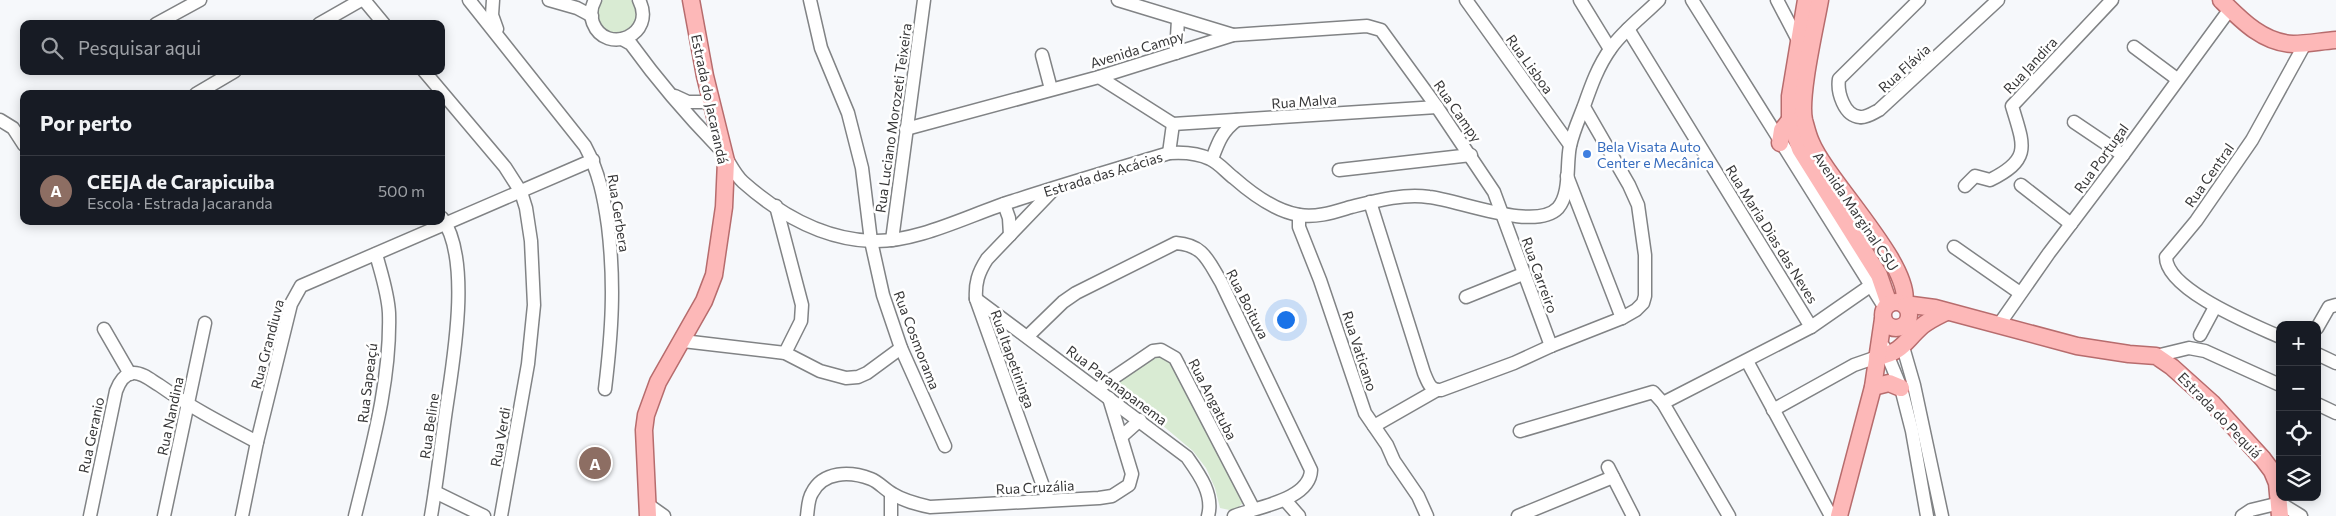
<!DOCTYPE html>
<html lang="pt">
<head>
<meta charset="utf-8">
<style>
	body { margin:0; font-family:Commissioner,sans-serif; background:#242831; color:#f1f3f6 }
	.controls { position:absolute; right:15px; bottom:15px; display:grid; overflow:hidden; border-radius:10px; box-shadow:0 2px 12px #0003 }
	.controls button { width:45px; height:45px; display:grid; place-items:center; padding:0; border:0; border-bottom:1px solid #363941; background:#171b24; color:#f1f3f6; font:25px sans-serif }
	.you { position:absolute; left:1285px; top:319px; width:18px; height:18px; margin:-12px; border:4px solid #fff; border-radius:50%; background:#1a73e8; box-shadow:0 0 0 8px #1a73e833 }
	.badge { display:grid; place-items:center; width:32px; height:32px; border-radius:50%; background:#ca4589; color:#fff; font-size:16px; font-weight:700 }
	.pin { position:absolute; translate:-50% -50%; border:2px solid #fff; box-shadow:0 1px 5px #0006 }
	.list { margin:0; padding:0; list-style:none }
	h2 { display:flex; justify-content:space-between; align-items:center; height:65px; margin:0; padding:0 20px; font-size:21px }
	h2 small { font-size:16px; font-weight:400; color:#9ea1a6 }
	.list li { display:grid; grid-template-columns:32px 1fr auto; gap:15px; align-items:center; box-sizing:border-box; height:70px; padding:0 20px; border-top:1px solid #363941 }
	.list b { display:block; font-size:19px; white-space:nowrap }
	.list p { margin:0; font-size:16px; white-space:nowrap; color:#9ea1a6 }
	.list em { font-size:16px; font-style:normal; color:#9ea1a6 }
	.icon { flex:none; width:28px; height:28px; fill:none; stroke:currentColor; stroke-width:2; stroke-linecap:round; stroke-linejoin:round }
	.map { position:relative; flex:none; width:2336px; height:516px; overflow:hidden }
	.search { position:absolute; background:#171b24; box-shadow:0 2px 12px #0003; left:20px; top:20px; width:425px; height:55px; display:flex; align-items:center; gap:12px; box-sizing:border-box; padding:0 18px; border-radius:10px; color:#9ea1a6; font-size:19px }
	.panel { position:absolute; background:#171b24; box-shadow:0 2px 12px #0003; left:20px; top:90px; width:425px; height:135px; border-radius:10px }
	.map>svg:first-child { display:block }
	.green { fill:#d9ebd3 }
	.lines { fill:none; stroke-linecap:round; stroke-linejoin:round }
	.minor-casing { stroke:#818385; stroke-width:15 }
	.major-casing { stroke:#b76c6d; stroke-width:19 }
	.minor { stroke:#fff; stroke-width:12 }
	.major { stroke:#fdb8b8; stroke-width:16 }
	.shop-dot { fill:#3f7fe0; stroke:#fff; stroke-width:2 }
	.labels { text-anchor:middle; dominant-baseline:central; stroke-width:5; stroke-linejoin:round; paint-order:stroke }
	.street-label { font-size:14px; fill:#373738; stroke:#fff }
	.shop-label { font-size:14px; fill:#366cbe; stroke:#fff; text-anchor:start }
</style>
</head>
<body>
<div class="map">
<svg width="2336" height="516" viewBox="0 0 2336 516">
	<rect width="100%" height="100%" fill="#f6f8fb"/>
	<g class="green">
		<path d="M 603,0 L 631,0 C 652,28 605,47 598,18 C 597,11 598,5 603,0 Z"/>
		<path d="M 1158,353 L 1166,356 L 1176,371 L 1243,503 L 1234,511 L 1220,508 L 1215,488 L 1206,468 L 1193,451 L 1137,404 L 1110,386 Z"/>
	</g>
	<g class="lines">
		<defs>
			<g id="minor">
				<path d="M 364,0 L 384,24"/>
				<path d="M 469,0 L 585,146 C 599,172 604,197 608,226 C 615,284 612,331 605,389"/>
				<path d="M 493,0 L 492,15 L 497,29"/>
				<path d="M 549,0 L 577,8 L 592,16"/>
				<path d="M 595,0 C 591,7 590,15 593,23 C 606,56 657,35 639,0"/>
				<path d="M 810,0 L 821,48 L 848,113 L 862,168 L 871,241 L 883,295 L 901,348 L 945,446"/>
				<path d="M 1118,0 L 1233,35"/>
				<path d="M 1466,0 L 1570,145"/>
				<path d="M 1580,0 L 1610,49"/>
				<path d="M 1692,0 L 1885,308"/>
				<path d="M 1777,0 L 1799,42"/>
				<path d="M 1919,0 L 1839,79 C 1837,92 1844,116 1860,117 C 1866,118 1873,113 1879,110 L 1998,0"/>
				<path d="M 156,24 L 200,0"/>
				<path d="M 319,24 L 361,0"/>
				<path d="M 1628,29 L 1811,327"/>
				<path d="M 622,39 L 631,44 C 657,80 688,116 719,148 C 728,158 733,173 743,182 C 779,214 823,239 872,241 C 917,243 971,214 1013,201 C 1065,184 1117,169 1169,153 C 1183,152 1198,153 1210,159 C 1219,163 1226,172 1234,178 C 1251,193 1275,211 1299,215 C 1317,218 1334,212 1351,207 C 1375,201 1404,193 1429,197 C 1459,200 1535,232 1558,208 C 1571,193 1566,164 1570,146 C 1573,132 1579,119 1584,106 C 1591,86 1598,66 1611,48 C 1624,30 1643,16 1659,0"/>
				<path d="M 2134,47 L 2177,79"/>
				<path d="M 1176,53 L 1178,20"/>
				<path d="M 1042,55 L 1051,89"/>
				<path d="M 424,71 L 505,167 L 521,192 L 526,208 L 531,241 L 534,305 L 528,364 L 501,516"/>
				<path d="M 1099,77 L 1173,124 L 1169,153"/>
				<path d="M 196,94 L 235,71"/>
				<path d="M 675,96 L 688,102 L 711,102"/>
				<path d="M 0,120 L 13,128 L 24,145"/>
				<path d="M 2074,122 L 2123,155"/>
				<path d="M 1173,124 L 1437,107"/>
				<path d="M 906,129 L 1099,77 L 1233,35 L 1367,26 L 1381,30 L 1437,107 L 1494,192 L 1551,346"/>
				<path d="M 1212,159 C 1218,143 1222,131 1237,120"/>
				<path d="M 1339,170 L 1471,155"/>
				<path d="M 1567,176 L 1622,318"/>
				<path d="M 2021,185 L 2071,224"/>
				<path d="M 1965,186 L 1975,176 L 1990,180 C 2032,159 2024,146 2012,106 L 2112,0"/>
				<path d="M 1370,202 L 1424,373 C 1428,382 1430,391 1441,390 L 1514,363 L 1551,346 L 1622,318 L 1636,310 L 1643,303 L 1645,296 L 1645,255 L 1638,205 L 1629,185 L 1584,107"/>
				<path d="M 1004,204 L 1009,218 L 1010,235"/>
				<path d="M 776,206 L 802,305 L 801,321 L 785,353"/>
				<path d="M 1299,215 L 1299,227 L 1320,280 L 1365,413 L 1387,445 L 1394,461 L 1418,496 L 1427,516"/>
				<path d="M 892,240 L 924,0"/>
				<path d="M 1954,247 L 2020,293"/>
				<path d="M 1466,297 L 1523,274"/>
				<path d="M 976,299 L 1187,457 C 1199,474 1214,494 1208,516"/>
				<path d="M 1998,326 L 2049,253 L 2123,155 L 2230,9"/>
				<path d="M 2317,328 L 2329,307 L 2336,305"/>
				<path d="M 104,329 L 130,374"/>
				<path d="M 2200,335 L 2215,307"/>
				<path d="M 1028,336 L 1063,302 L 1076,293 L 1176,243 C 1204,245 1208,261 1221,282 L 1311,470 C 1310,500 1257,507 1234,516"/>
				<path d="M 2280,337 C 2254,325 2166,290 2166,257 L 2196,221 L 2252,140 L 2306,42"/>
				<path d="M 683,341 L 785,353 L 820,371 L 846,378 L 858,377 L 867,373 L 901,348"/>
				<path d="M 1884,347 L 1901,388 L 1912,431 L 1927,516"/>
				<path d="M 1903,347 L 1914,385 L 1942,516"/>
				<path d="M 2317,354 L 2336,363"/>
				<path d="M 2156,356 L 2189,348 L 2205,351 L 2280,385"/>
				<path d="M 1747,361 L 1831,516"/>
				<path d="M 1097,389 L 1153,351 L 1161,350 L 1175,358 L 1253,508"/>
				<path d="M 1663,403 L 1811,327 L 1870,286"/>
				<path d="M 2317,404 L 2336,413"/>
				<path d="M 1773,410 L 1854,365 L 1877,357"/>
				<path d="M 1374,426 L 1437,390"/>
				<path d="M 1520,431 L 1653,392 L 1663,403 L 1729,516"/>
				<path d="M 1121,437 L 1140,420"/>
				<path d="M 1608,467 L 1633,516"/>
				<path d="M 435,492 L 484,516"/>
				<path d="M 1048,500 L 976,299 C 975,283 978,273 987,259 L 1053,190"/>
				<path d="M 1285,500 L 1299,516"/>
				<path d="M 647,504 L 664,516"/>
				<path d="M 90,516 L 116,391 C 119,383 125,373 134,373 C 143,373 152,381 159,385 C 190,407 223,424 257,442"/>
				<path d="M 164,516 L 205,323"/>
				<path d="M 242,516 L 257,442 L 291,304 L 301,286 L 593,160"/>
				<path d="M 355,516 C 371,450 391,382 389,313 C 388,293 381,273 376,254"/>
				<path d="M 431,516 C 437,481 441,445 446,410 C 453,362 472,259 442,218"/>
				<path d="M 807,516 C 808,509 808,499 812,493 C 823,471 850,471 871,479 C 879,482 885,490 893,494 C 904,501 917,504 930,507 L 1099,498 L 1112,496 L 1129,485 L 1132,474 L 1109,398"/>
				<path d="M 891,516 L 891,494"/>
				<path d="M 1518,516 L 1613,477"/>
				<path d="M 2242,516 L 2251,510 L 2280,503 L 2301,516"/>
			</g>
			<g id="major">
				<path d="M 1806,0 L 1790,96 L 1790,120 L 1800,149 L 1879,275 L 1889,304"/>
				<path d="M 1820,0 C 1815,28 1799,96 1804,120 C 1806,127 1808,136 1811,142 C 1827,181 1914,267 1904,304"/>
				<path d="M 2221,0 C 2241,20 2263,43 2293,44 C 2307,44 2322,41 2336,40"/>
				<path d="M 1780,143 L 1782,130 L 1790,120"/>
				<circle cx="1896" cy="315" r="13"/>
				<path d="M 1906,306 L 1912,305 L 1935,308 L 2077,346 L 2129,354 L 2156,356 L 2172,367 L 2212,403 L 2263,459 L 2272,471 L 2277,483 L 2280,516"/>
				<path d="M 1877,357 C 1903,352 1904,342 1922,326 C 1929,320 1938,316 1946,312"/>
				<path d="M 1873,387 L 1889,383 L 1901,388"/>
				<path d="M 648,516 L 644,430 L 646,415 L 658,382 L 704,301 L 714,275 L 724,207 L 726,161 L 705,76 L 691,0"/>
				<path d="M 1839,516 L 1873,387 L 1883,319"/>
			</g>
		</defs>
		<use href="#minor" class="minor-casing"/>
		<use href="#major" class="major-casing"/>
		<use href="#minor" class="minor"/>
		<use href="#major" class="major"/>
	</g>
	<circle class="shop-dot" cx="1587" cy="154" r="5"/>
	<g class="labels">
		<g class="street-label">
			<text transform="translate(1137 49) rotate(-17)">Avenida Campy</text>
			<text transform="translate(1530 64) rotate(54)">Rua Lisboa</text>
			<text transform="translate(2030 65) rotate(-47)">Rua Jandira</text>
			<text transform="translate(1904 68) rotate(-42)">Rua Flávia</text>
			<text transform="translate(710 99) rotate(78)">Estrada do Jacarandá</text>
			<text transform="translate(1304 101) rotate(-4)">Rua Malva</text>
			<text transform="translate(1458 111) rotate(55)">Rua Campy</text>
			<text transform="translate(893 118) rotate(-82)">Rua Luciano Morozeti Teixeira</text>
			<text transform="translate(2101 158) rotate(-54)">Rua Portugal</text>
			<text transform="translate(1103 174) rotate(-17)">Estrada das Acácias</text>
			<text transform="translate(2209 175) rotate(-55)">Rua Central</text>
			<text transform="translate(1856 211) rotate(56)">Avenida Marginal CSU</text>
			<text transform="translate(619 213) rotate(81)">Rua Gerbera</text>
			<text transform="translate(1772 234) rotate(58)">Rua Maria Dias das Neves</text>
			<text transform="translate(1540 275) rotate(70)">Rua Carreiro</text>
			<text transform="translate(1248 304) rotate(63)">Rua Boituva</text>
			<text transform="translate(917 340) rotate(69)">Rua Cosmorama</text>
			<text transform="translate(267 344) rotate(-75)">Rua Grandiuva</text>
			<text transform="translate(1360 351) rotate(72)">Rua Vaticano</text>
			<text transform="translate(1013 359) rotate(70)">Rua Itapetininga</text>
			<text transform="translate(367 383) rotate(-83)">Rua Sapeaçú</text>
			<text transform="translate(1117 385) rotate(37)">Rua Paranapanema</text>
			<text transform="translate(1213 399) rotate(63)">Rua Angatuba</text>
			<text transform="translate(2220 415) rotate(46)">Estrada do Pequiá</text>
			<text transform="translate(170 416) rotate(-78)">Rua Nandina</text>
			<text transform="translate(429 426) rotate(-82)">Rua Beline</text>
			<text transform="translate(91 435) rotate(-78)">Rua Geranio</text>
			<text transform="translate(500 437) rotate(-80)">Rua Verdi</text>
			<text transform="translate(1035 487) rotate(-3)">Rua Cruzália</text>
		</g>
		<g class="shop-label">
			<text x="1597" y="146">Bela Visata Auto<tspan x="1597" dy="16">Center e Mecânica</tspan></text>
		</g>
	</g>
</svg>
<div class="controls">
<button>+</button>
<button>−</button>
<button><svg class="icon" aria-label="locate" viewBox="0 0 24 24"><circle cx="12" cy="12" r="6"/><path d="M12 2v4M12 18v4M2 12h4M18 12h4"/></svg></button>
<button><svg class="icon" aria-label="layers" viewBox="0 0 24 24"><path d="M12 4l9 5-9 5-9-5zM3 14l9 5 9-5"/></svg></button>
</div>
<div class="you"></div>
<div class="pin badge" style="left:595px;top:463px;background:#8d6e63">A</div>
<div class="search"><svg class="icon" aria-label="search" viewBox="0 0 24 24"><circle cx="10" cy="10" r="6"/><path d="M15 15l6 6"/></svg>Pesquisar aqui</div>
<section class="panel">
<h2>Por perto<small></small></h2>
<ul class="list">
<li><span class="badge" style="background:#8d6e63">A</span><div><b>CEEJA de Carapicuiba</b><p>Escola · Estrada Jacaranda</p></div><em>500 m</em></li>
</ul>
</section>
</div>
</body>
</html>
